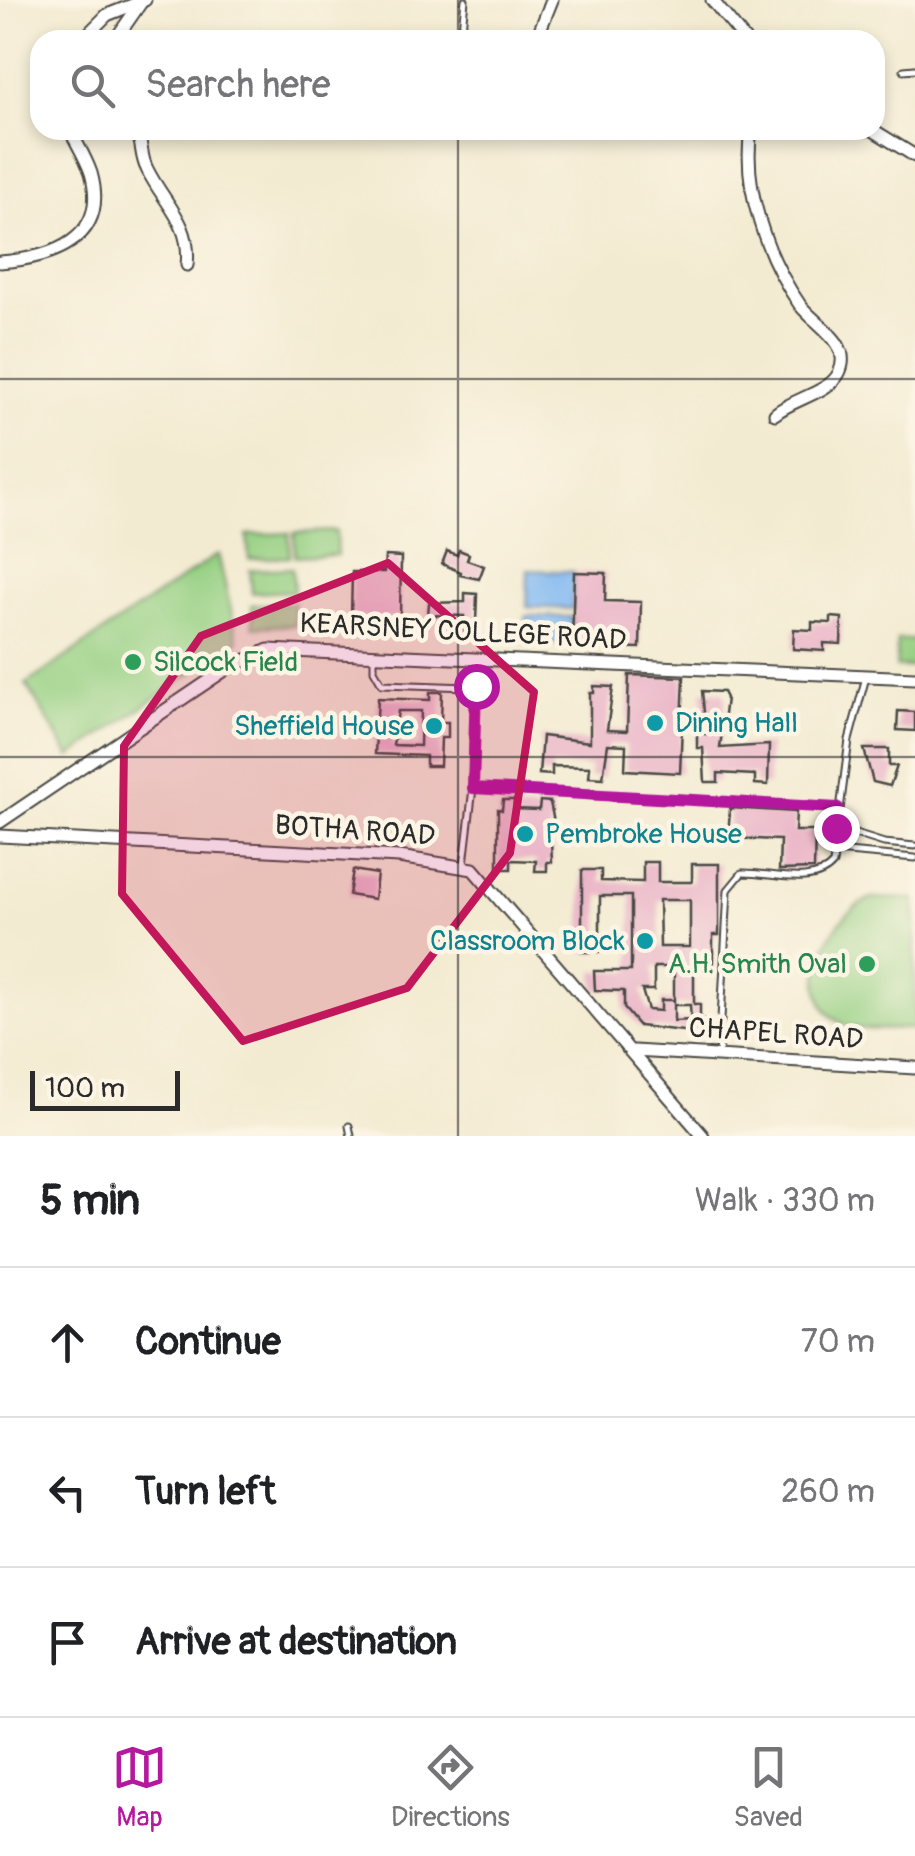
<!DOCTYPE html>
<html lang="en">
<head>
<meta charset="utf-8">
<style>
	body { margin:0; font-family:Pangolin,sans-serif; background:#f6f6f6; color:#202124 }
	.scale { position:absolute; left:30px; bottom:25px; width:150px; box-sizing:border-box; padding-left:10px; border:5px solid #2b2b2b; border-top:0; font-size:28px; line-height:35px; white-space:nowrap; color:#2b2b2b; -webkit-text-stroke:8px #fcf5e5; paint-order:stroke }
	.stop { position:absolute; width:30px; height:30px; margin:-22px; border:8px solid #b5179e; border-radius:50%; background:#fff }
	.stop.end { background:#b5179e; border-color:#fff; box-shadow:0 2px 10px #0008 }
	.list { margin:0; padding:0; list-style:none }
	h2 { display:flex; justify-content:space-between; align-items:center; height:130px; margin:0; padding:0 40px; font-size:42px }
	h2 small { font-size:32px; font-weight:400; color:#757577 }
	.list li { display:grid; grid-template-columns:65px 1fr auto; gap:30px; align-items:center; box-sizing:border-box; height:150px; padding:0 40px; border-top:2px solid #e0e0e0 }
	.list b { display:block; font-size:38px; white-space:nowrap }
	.list em { font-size:32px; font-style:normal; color:#757577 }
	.icon { flex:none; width:55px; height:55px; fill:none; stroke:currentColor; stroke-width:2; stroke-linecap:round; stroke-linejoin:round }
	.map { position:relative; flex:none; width:915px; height:1136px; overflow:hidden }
	.search { position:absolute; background:#fff; box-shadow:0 5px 15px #0003; left:30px; right:30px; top:30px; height:110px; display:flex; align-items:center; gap:25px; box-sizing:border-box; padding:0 35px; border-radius:30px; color:#757577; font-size:38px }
	.sheet { height:580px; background:#fff }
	nav { display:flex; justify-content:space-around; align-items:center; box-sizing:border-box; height:140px; border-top:2px solid #e0e0e0; background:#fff; font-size:28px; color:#757577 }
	nav a { display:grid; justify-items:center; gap:5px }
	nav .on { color:#b5179e }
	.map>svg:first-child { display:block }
	.green { fill:#97d084; stroke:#617e58; stroke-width:2.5 }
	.water { fill:#82b9f2; stroke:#56728e; stroke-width:2.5 }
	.building { fill:#e9b1c6; fill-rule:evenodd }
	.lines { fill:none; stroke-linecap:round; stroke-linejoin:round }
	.lane-casing { stroke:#494844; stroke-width:9 }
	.street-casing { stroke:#494844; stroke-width:15 }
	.lane { stroke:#fff; stroke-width:5 }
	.street { stroke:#fff; stroke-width:11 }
	.route { stroke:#b5179e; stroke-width:12 }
	.marked { fill:#c2185b; fill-opacity:0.2; stroke:#c2185b; stroke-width:8; stroke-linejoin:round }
	.grid { fill:none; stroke:#2b2b2b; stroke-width:2.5; stroke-opacity:0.55 }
	.leisure-dot { fill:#2e9e5b; stroke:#fcf5e5; stroke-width:4 }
	.culture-dot { fill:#0f9aa8; stroke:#fcf5e5; stroke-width:4 }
	.labels { text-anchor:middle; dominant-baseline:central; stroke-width:9; stroke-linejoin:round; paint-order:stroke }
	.street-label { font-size:28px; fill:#2b2b2b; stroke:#fcf5e5 }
	.leisure-label { font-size:28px; fill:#27864d; stroke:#fcf5e5; text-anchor:start }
	.culture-label { font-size:28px; fill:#0d838f; stroke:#fcf5e5; text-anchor:start }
</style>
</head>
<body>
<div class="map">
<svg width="915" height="1136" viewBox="0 0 915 1136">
	<rect width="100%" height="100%" fill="#fcf5e5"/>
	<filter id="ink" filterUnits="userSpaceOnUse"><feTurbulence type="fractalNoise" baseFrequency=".01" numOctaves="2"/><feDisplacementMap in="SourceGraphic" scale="20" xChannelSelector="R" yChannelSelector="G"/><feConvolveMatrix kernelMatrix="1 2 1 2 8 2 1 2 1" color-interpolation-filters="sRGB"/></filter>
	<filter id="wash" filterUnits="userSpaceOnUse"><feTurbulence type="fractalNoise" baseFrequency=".0048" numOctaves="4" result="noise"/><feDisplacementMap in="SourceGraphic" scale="40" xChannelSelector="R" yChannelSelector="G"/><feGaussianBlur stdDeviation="2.25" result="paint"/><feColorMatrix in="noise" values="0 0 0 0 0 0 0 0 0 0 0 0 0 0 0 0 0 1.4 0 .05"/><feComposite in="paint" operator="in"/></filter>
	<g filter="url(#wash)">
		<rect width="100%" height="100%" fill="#f3ebd1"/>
		<g class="green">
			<path d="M 336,531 L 337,555 L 295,557 L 294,533 Z"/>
			<path d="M 289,533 L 290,557 L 249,559 L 247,535 Z"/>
			<path d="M 218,554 L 238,641 L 70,757 L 26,684 Z"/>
			<path d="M 292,568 L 294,591 L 252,593 L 250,570 Z"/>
			<path d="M 294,603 L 295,625 L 253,627 L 252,605 Z"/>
			<path d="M 897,640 L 915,640 L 915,667 L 896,667 Z"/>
			<path d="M 873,898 L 915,899 L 915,1029 C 896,1028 870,1032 852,1027 C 790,1011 822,915 873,898 Z"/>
		</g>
		<g class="water">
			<path d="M 528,570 L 574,572 L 572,609 L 527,607 Z"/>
			<path d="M 526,616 L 572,617 L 572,644 L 525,643 Z"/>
		</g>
		<g id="blocks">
			<g class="building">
				<path d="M 459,550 L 469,554 L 467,560 L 484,566 L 479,579 L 460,575 L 461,572 L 442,564 L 447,551 L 457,555 Z"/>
				<path d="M 385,556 L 401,557 L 400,618 L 351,617 L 352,572 L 384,572 Z"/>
				<path d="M 574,572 L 606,573 L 605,601 L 641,602 L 640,648 L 572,646 Z"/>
				<path d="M 465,593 L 477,594 L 476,622 L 464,622 L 464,616 L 428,615 L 429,603 L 465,602 Z"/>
				<path d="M 831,617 L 842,618 L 841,644 L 824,643 L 824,651 L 793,649 L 794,629 L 812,630 L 812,622 L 831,623 Z"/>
				<path d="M 629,675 L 684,677 L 680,773 L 625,770 L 626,745 L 608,744 L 603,778 L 589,777 L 590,767 L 552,766 L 552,775 L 539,774 L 542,736 L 590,742 L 590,693 L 594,693 L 594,686 L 613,687 L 607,730 L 627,731 Z"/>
				<path d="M 702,691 L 723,692 L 726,698 L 720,748 L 769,745 L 768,785 L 755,784 L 755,775 L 718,773 L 718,782 L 705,782 L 703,748 L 697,748 L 697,734 L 706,734 Z"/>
				<path d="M 430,692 L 442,692 L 441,722 L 448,722 L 448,738 L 441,738 L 440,766 L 426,766 L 426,756 L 375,754 L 378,698 L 430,700 ZM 398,711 L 421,711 L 420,746 L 393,745 Z"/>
				<path d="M 898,711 L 915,712 L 915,731 L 897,730 Z"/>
				<path d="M 864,749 L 889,749 L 889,766 L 897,766 L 890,786 L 873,782 Z"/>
				<path d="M 503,800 L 514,800 L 514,809 L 539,810 L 540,801 L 550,802 L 554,822 L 550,822 L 552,862 L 547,862 L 547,871 L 535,871 L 536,861 L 511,860 L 511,869 L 498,869 L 498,809 L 502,810 Z"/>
				<path d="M 730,808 L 796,812 L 795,831 L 815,831 L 814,869 L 779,870 L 780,840 L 728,838 Z"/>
				<path d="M 643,862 L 658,862 L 658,882 L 692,882 L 692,864 L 719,864 L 719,935 L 713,935 L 713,970 L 694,970 L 694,1004 L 700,1004 L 700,1020 L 704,1020 L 692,1032 L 639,1026 L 624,1008 L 624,991 L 595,990 L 594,971 L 631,971 L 631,896 L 600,896 L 600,952 L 582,952 L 582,870 L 601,870 L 601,881 L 643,882 ZM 659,900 L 690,900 L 690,947 L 660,947 ZM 654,967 L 674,967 L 674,1005 L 690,1005 L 691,1020 L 674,1021 L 674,1000 L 661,1000 L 661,1011 L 648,1010 L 642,990 L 654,990 Z"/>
				<path d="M 353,870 L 377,874 L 374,899 L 349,895 Z"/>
			</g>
		</g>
	</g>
	<g filter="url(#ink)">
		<use href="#blocks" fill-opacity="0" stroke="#494844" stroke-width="2.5"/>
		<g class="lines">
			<defs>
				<g id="lane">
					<path d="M 462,29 L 465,0"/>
					<path d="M 904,70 L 915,69"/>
					<path d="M 374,657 L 374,670 L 382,684 L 469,687 L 474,683"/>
					<path d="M 473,788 L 838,808"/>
					<path d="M 836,828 L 884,843 L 915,846"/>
					<path d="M 836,851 L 915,858"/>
					<path d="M 464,864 L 473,788 L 476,662"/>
					<path d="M 719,1056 L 728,890 L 742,873 C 770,872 813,888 833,864 L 849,740 L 866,677"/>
					<path d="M 349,1126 L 351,1136"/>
				</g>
				<g id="street">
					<path d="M 712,0 L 745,40"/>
					<path d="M 82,40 L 107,15 L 145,0"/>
					<path d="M 115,40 L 142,1"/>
					<path d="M 536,40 L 552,0"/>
					<path d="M 136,130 C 143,142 140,156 147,169 C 164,204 192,223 187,265"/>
					<path d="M 751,130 C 742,188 767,258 800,305 C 815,325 854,343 839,373 C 829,393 792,399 775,414"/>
					<path d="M 873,130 L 915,156"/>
					<path d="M 0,262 C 51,258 110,240 91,173 C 86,158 77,144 70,130"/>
					<path d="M 0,822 L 228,668 L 268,650 L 915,678"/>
					<path d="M 0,836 L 399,857 L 473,869 L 703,1136"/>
					<path d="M 634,1051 L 915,1068"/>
				</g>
			</defs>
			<use href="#lane" class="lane-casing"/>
			<use href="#street" class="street-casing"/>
			<use href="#lane" class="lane"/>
			<use href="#street" class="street"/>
		</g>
	</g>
	<g class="lines" filter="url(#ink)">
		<path class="route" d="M 476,686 L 473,788 L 838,808 L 836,828"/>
	</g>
	<path class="marked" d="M 388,563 L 534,692 L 510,853 L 407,988 L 243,1041 L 122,894 L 124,746 L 201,636 Z"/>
	<path class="grid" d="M 458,0 L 458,40M 458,130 L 458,1136M 0,379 L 915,379M 0,757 L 915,757"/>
	<g class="leisure-dot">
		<circle cx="133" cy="662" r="10"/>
		<circle cx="867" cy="964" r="10"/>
	</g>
	<g class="culture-dot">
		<circle cx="655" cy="723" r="10"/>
		<circle cx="434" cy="726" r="10"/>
		<circle cx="525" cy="834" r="10"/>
		<circle cx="645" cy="941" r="10"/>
	</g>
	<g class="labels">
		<g class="street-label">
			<text transform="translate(463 632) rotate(3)">KEARSNEY COLLEGE ROAD</text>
			<text transform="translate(355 831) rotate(4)">BOTHA ROAD</text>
			<text transform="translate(776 1034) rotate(4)">CHAPEL ROAD</text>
		</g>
		<g class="leisure-label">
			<text x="153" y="662">Silcock Field</text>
			<text x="847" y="964" text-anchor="end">A.H. Smith Oval</text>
		</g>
		<g class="culture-label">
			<text x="675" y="723">Dining Hall</text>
			<text x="414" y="726" text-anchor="end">Sheffield House</text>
			<text x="545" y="834">Pembroke House</text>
			<text x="625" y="941" text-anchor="end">Classroom Block</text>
		</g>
	</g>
</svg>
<div class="scale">100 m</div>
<div class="stop" style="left:476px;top:686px"></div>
<div class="stop end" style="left:836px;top:828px"></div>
<div class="search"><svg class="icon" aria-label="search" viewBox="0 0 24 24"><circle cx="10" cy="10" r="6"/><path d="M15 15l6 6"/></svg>Search here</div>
</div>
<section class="sheet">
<h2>5 min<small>Walk · 330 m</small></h2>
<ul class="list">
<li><svg class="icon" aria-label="ahead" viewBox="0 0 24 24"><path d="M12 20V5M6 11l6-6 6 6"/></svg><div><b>Continue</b></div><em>70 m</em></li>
<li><svg class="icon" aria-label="left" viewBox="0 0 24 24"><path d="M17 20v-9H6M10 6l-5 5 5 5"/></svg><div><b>Turn left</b></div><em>260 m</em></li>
<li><svg class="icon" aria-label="arrive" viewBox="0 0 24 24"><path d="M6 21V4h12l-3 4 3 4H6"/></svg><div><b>Arrive at destination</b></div></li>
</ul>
</section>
<nav>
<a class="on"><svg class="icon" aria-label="map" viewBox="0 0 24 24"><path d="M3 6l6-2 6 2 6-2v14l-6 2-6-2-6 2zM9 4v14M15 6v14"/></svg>Map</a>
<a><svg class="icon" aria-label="directions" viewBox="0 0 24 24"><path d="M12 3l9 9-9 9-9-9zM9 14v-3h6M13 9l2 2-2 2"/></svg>Directions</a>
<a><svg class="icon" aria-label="saved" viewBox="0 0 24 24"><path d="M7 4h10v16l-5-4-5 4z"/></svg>Saved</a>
</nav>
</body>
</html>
